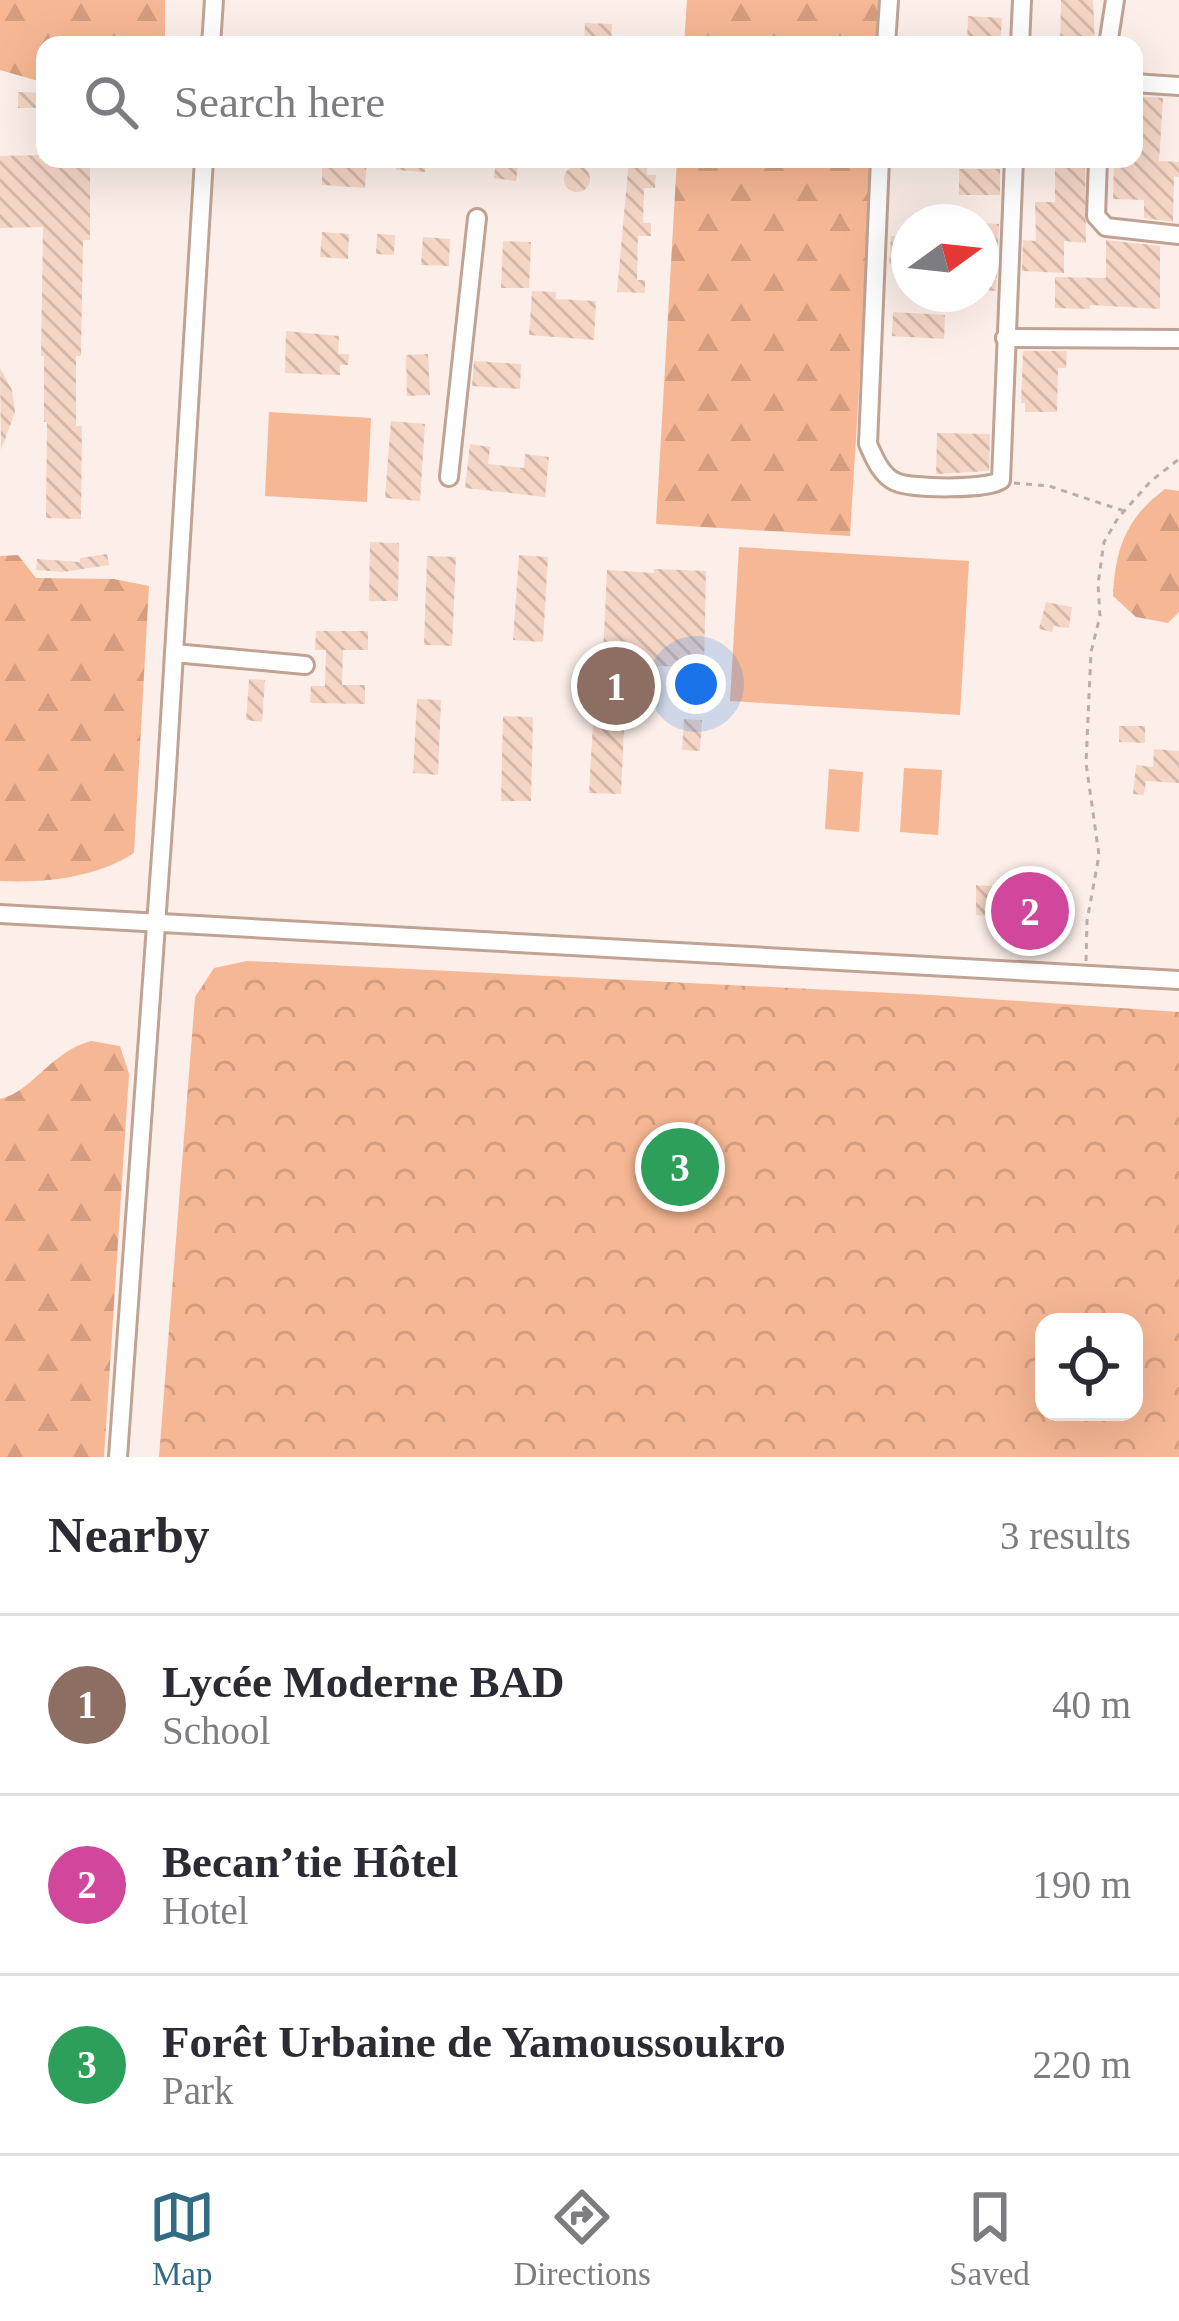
<!DOCTYPE html>
<html lang="en">
<head>
<meta charset="utf-8">
<style>
	body { margin:0; font-family:"Times New Roman",serif; background:#f7f7f7; color:#2b2b33 }
	.controls { position:absolute; right:36px; bottom:36px; display:grid; overflow:hidden; border-radius:24px; box-shadow:0 12px 48px #0002 }
	.controls button { width:108px; height:108px; display:grid; place-items:center; padding:0; border:0; border-bottom:3px solid #e1e1e2; background:#fff; color:#2b2b33; font:60px sans-serif }
	.compass { position:absolute; left:891px; top:204px; width:108px; height:108px; border-radius:50%; background:#fff; box-shadow:0 12px 48px #0002; rotate:75deg }
	.you { position:absolute; left:696px; top:684px; width:42px; height:42px; margin:-30px; border:9px solid #fff; border-radius:50%; background:#1a73e8; box-shadow:0 0 0 18px #1a73e833 }
	.badge { display:grid; place-items:center; width:78px; height:78px; border-radius:50%; background:#326b84; color:#fff; font-size:39px; font-weight:700 }
	.pin { position:absolute; translate:-50% -50%; border:6px solid #fff; box-shadow:0 3px 12px #0006 }
	.list { margin:0; padding:0; list-style:none }
	h2 { display:flex; justify-content:space-between; align-items:center; height:156px; margin:0; padding:0 48px; font-size:51px }
	h2 small { font-size:39px; font-weight:400; color:#7c7c81 }
	.list li { display:grid; grid-template-columns:78px 1fr auto; gap:36px; align-items:center; box-sizing:border-box; height:180px; padding:0 48px; border-top:3px solid #e1e1e2 }
	.list b { display:block; font-size:45px; white-space:nowrap }
	.list p { margin:0; font-size:39px; white-space:nowrap; color:#7c7c81 }
	.list em { font-size:39px; font-style:normal; color:#7c7c81 }
	.icon { flex:none; width:66px; height:66px; fill:none; stroke:currentColor; stroke-width:2; stroke-linecap:round; stroke-linejoin:round }
	.map { position:relative; flex:none; width:1179px; height:1457px; overflow:hidden }
	.search { position:absolute; background:#fff; box-shadow:0 12px 48px #0002; left:36px; right:36px; top:36px; height:132px; display:flex; align-items:center; gap:30px; box-sizing:border-box; padding:0 42px; border-radius:24px; color:#7c7c81; font-size:45px }
	.sheet { height:696px; background:#fff }
	nav { display:flex; justify-content:space-around; align-items:center; box-sizing:border-box; height:168px; border-top:3px solid #e1e1e2; background:#fff; font-size:33px; color:#7c7c81 }
	nav a { display:grid; justify-items:center; gap:6px }
	nav .on { color:#326b84 }
	.map>svg:first-child { display:block }
	.forest { fill:url(#forest-firs) }
	.park { fill:url(#park-crowns); fill-rule:evenodd }
	.pitch { fill:#f6b794 }
	.building { fill:url(#building-back-hatch) }
	.lines { fill:none; stroke-linecap:round; stroke-linejoin:round }
	.minor-casing { stroke:#c0a393; stroke-width:22 }
	.path { stroke:#bbaea8; stroke-width:3; stroke-dasharray:6 6; stroke-linecap:butt }
	.minor { stroke:#fff; stroke-width:16 }
</style>
</head>
<body>
<div class="map">
<svg width="1179" height="1457" viewBox="0 0 1179 1457">
	<defs>
		<pattern id="forest-firs" width="22" height="20" patternUnits="userSpaceOnUse" patternTransform="scale(3)"><rect width="22" height="20" fill="#f6b794"/><path d="M5 1l3.5 6h-7zM16 11l3.5 6h-7z" fill="#d49d7f"/></pattern>
		<pattern id="park-crowns" width="20" height="18" patternUnits="userSpaceOnUse" patternTransform="scale(3)"><rect width="20" height="18" fill="#f6b794"/><path d="M2 6a3 3 0 1 1 6 0M12 15a3 3 0 1 1 6 0" fill="none" stroke="#d49d7f"/></pattern>
		<pattern id="building-back-hatch" width="6" height="6" patternUnits="userSpaceOnUse" patternTransform="scale(3)"><rect width="6" height="6" fill="#f5d6c5"/><path d="M-1 5l2 2M0 0l6 6M5-1l2 2" fill="none" stroke="#d3b8a9"/></pattern>
	</defs>
	<rect width="100%" height="100%" fill="#fcefe9"/>
	<g class="forest">
		<path d="M 0,0 L 165,0 L 165,45 L 45,45 L 45,83 L 0,70 Z"/>
		<path d="M 687,0 L 882,0 L 880,45 L 684,45 Z"/>
		<path d="M 677,159 L 873,159 L 850,536 L 656,524 Z"/>
		<path d="M 1165,489 L 1179,491 L 1179,612 L 1168,623 L 1136,617 L 1113,596 C 1115,549 1126,518 1165,489 Z"/>
		<path d="M 18,555 L 36,578 L 114,579 L 149,586 L 134,853 C 95,878 46,883 0,881 L 0,556 Z"/>
		<path d="M 91,1041 L 120,1046 L 129,1074 L 104,1457 L 0,1457 L 0,1099 C 32,1092 50,1052 91,1041 Z"/>
	</g>
	<path class="park" d="M 247,961 L 931,995 L 1179,1012 L 1179,1457 L 159,1457 L 195,997 L 214,968 ZM 1044,1322 L 1134,1322 L 1134,1412 L 1044,1412 Z"/>
	<g class="pitch">
		<path d="M 269,412 L 371,418 L 367,502 L 265,496 Z"/>
		<path d="M 739,547 L 969,561 L 960,715 L 730,701 Z"/>
		<path d="M 904,768 L 942,770 L 938,835 L 900,832 Z"/>
		<path d="M 829,769 L 863,772 L 859,832 L 825,829 Z"/>
	</g>
	<g class="building">
		<path d="M 1061,0 L 1093,0 L 1095,45 L 1060,45 Z"/>
		<path d="M 968,16 L 1002,18 L 1000,45 L 967,42 Z"/>
		<path d="M 585,23 L 612,24 L 611,45 L 584,45 Z"/>
		<path d="M 18,92 L 45,93 L 45,108 L 18,108 Z"/>
		<path d="M 1134,96 L 1163,98 L 1159,161 L 1179,162 L 1179,177 L 1174,177 L 1173,222 L 1144,218 L 1144,200 L 1113,199 L 1114,164 L 1134,164 Z"/>
		<path d="M 39,155 L 39,159 L 90,159 L 90,240 L 83,240 L 81,356 L 76,356 L 76,426 L 82,426 L 81,519 L 46,518 L 47,422 L 44,422 L 44,356 L 41,356 L 43,227 L 0,228 L 0,156 Z"/>
		<path d="M 346,159 L 367,159 L 365,188 L 322,185 L 322,166 L 346,167 Z"/>
		<path d="M 396,159 L 426,159 L 425,172 L 396,170 Z"/>
		<path d="M 496,159 L 519,159 L 516,181 L 494,178 Z"/>
		<path d="M 629,159 L 648,159 L 647,175 L 656,175 L 655,188 L 644,188 L 643,223 L 651,223 L 651,236 L 638,236 L 637,280 L 645,280 L 645,293 L 617,292 Z"/>
		<path d="M 1055,159 L 1085,159 L 1086,243 L 1064,241 L 1064,273 L 1022,271 L 1023,240 L 1036,241 L 1035,202 L 1055,202 Z"/>
		<circle cx="577" cy="179" r="13"/>
		<rect x="959" y="169" width="41" height="26"/>
		<path d="M 981,223 L 999,224 L 996,291 L 981,290 Z"/>
		<path d="M 322,232 L 349,234 L 348,259 L 320,257 Z"/>
		<path d="M 377,234 L 395,235 L 394,255 L 376,254 Z"/>
		<path d="M 891,236 L 909,237 L 909,277 L 893,275 L 894,264 L 889,264 Z"/>
		<path d="M 423,237 L 450,239 L 449,266 L 421,265 Z"/>
		<path d="M 1106,240 L 1160,246 L 1160,309 L 1090,305 L 1090,309 L 1055,308 L 1055,277 L 1106,278 Z"/>
		<path d="M 503,241 L 531,242 L 529,288 L 501,288 Z"/>
		<path d="M 532,291 L 556,292 L 556,299 L 596,301 L 594,340 L 529,335 Z"/>
		<path d="M 893,312 L 945,315 L 944,339 L 892,336 Z"/>
		<path d="M 286,331 L 339,336 L 338,354 L 349,354 L 348,365 L 340,365 L 340,375 L 285,373 Z"/>
		<path d="M 1023,351 L 1067,351 L 1066,368 L 1058,368 L 1057,412 L 1025,412 L 1025,403 L 1021,403 Z"/>
		<path d="M 428,354 L 430,395 L 407,396 L 406,355 Z"/>
		<path d="M 474,361 L 521,364 L 520,389 L 472,386 Z"/>
		<path d="M 0,368 L 12,390 L 15,412 L 1,450 Z"/>
		<path d="M 391,421 L 425,424 L 420,501 L 385,498 Z"/>
		<path d="M 937,433 L 990,434 L 989,471 L 936,474 Z"/>
		<path d="M 470,444 L 490,447 L 488,464 L 524,468 L 525,454 L 549,457 L 545,497 L 465,488 Z"/>
		<path d="M 370,542 L 399,543 L 398,601 L 369,601 Z"/>
		<path d="M 107,554 L 109,565 L 63,572 L 36,570 L 37,559 L 80,562 L 80,558 Z"/>
		<path d="M 519,555 L 548,557 L 543,642 L 513,640 Z"/>
		<path d="M 427,556 L 456,557 L 452,646 L 424,645 Z"/>
		<path d="M 654,569 L 706,571 L 704,667 L 651,666 L 651,658 L 603,655 L 607,570 L 654,573 Z"/>
		<path d="M 1046,602 L 1072,607 L 1069,628 L 1054,626 L 1052,632 L 1039,629 Z"/>
		<path d="M 316,631 L 368,631 L 368,650 L 343,650 L 342,685 L 365,685 L 365,704 L 310,703 L 311,686 L 325,686 L 326,650 L 315,650 Z"/>
		<path d="M 249,679 L 265,680 L 262,722 L 246,720 Z"/>
		<path d="M 417,699 L 441,700 L 438,775 L 413,773 Z"/>
		<path d="M 594,705 L 625,706 L 621,794 L 589,793 Z"/>
		<path d="M 503,716 L 533,717 L 531,801 L 501,801 Z"/>
		<path d="M 684,719 L 702,720 L 700,751 L 682,750 Z"/>
		<path d="M 1119,726 L 1145,726 L 1145,743 L 1119,742 Z"/>
		<path d="M 1154,749 L 1179,751 L 1179,783 L 1146,781 L 1144,795 L 1133,794 L 1136,765 L 1153,767 Z"/>
		<path d="M 976,885 L 1066,892 L 1065,921 L 976,915 Z"/>
	</g>
	<g class="lines">
		<defs>
			<g id="minor">
				<path d="M 211,45 L 214,0"/>
				<path d="M 886,45 L 889,0"/>
				<path d="M 1020,45 L 1022,0"/>
				<path d="M 1108,45 L 1115,0"/>
				<path d="M 1134,83 L 1179,86"/>
				<path d="M 880,159 L 868,444 C 874,457 881,476 896,482 C 912,489 988,490 1001,480 L 1014,159"/>
				<path d="M 1098,159 L 1096,216 L 1106,227 L 1179,235"/>
				<path d="M 1005,338 L 1179,339"/>
				<path d="M 449,477 L 477,218"/>
				<path d="M 174,653 L 305,665"/>
				<path d="M 0,914 L 1179,980"/>
				<path d="M 118,1457 L 166,785 L 204,159"/>
			</g>
		</defs>
		<use href="#minor" class="minor-casing"/>
		<g class="path">
			<path d="M 1014,483 L 1049,486 L 1124,511"/>
			<path d="M 1086,961 L 1087,921 L 1099,855 L 1086,763 L 1091,652 L 1100,616 L 1098,584 L 1104,542 L 1118,518 L 1151,481 L 1179,459"/>
		</g>
		<use href="#minor" class="minor"/>
	</g>
</svg>
<div class="controls">
<button><svg class="icon" aria-label="locate" viewBox="0 0 24 24"><circle cx="12" cy="12" r="6"/><path d="M12 2v4M12 18v4M2 12h4M18 12h4"/></svg></button>
</div>
<svg class="compass" viewBox="-18 -18 36 36"><path d="M0-13l5 13h-10z" fill="#e53935"/><path d="M0 13l5-13h-10z" fill="#7c7c81"/></svg>
<div class="you"></div>
<div class="pin badge" style="left:616px;top:686px;background:#8d6e63">1</div>
<div class="pin badge" style="left:1030px;top:911px;background:#d1479c">2</div>
<div class="pin badge" style="left:680px;top:1167px;background:#2e9e5b">3</div>
<div class="search"><svg class="icon" aria-label="search" viewBox="0 0 24 24"><circle cx="10" cy="10" r="6"/><path d="M15 15l6 6"/></svg>Search here</div>
</div>
<section class="sheet">
<h2>Nearby<small>3 results</small></h2>
<ul class="list">
<li><span class="badge" style="background:#8d6e63">1</span><div><b>Lycée Moderne BAD</b><p>School</p></div><em>40 m</em></li>
<li><span class="badge" style="background:#d1479c">2</span><div><b>Becan’tie Hôtel</b><p>Hotel</p></div><em>190 m</em></li>
<li><span class="badge" style="background:#2e9e5b">3</span><div><b>Forêt Urbaine de Yamoussoukro</b><p>Park</p></div><em>220 m</em></li>
</ul>
</section>
<nav>
<a class="on"><svg class="icon" aria-label="map" viewBox="0 0 24 24"><path d="M3 6l6-2 6 2 6-2v14l-6 2-6-2-6 2zM9 4v14M15 6v14"/></svg>Map</a>
<a><svg class="icon" aria-label="directions" viewBox="0 0 24 24"><path d="M12 3l9 9-9 9-9-9zM9 14v-3h6M13 9l2 2-2 2"/></svg>Directions</a>
<a><svg class="icon" aria-label="saved" viewBox="0 0 24 24"><path d="M7 4h10v16l-5-4-5 4z"/></svg>Saved</a>
</nav>
</body>
</html>
